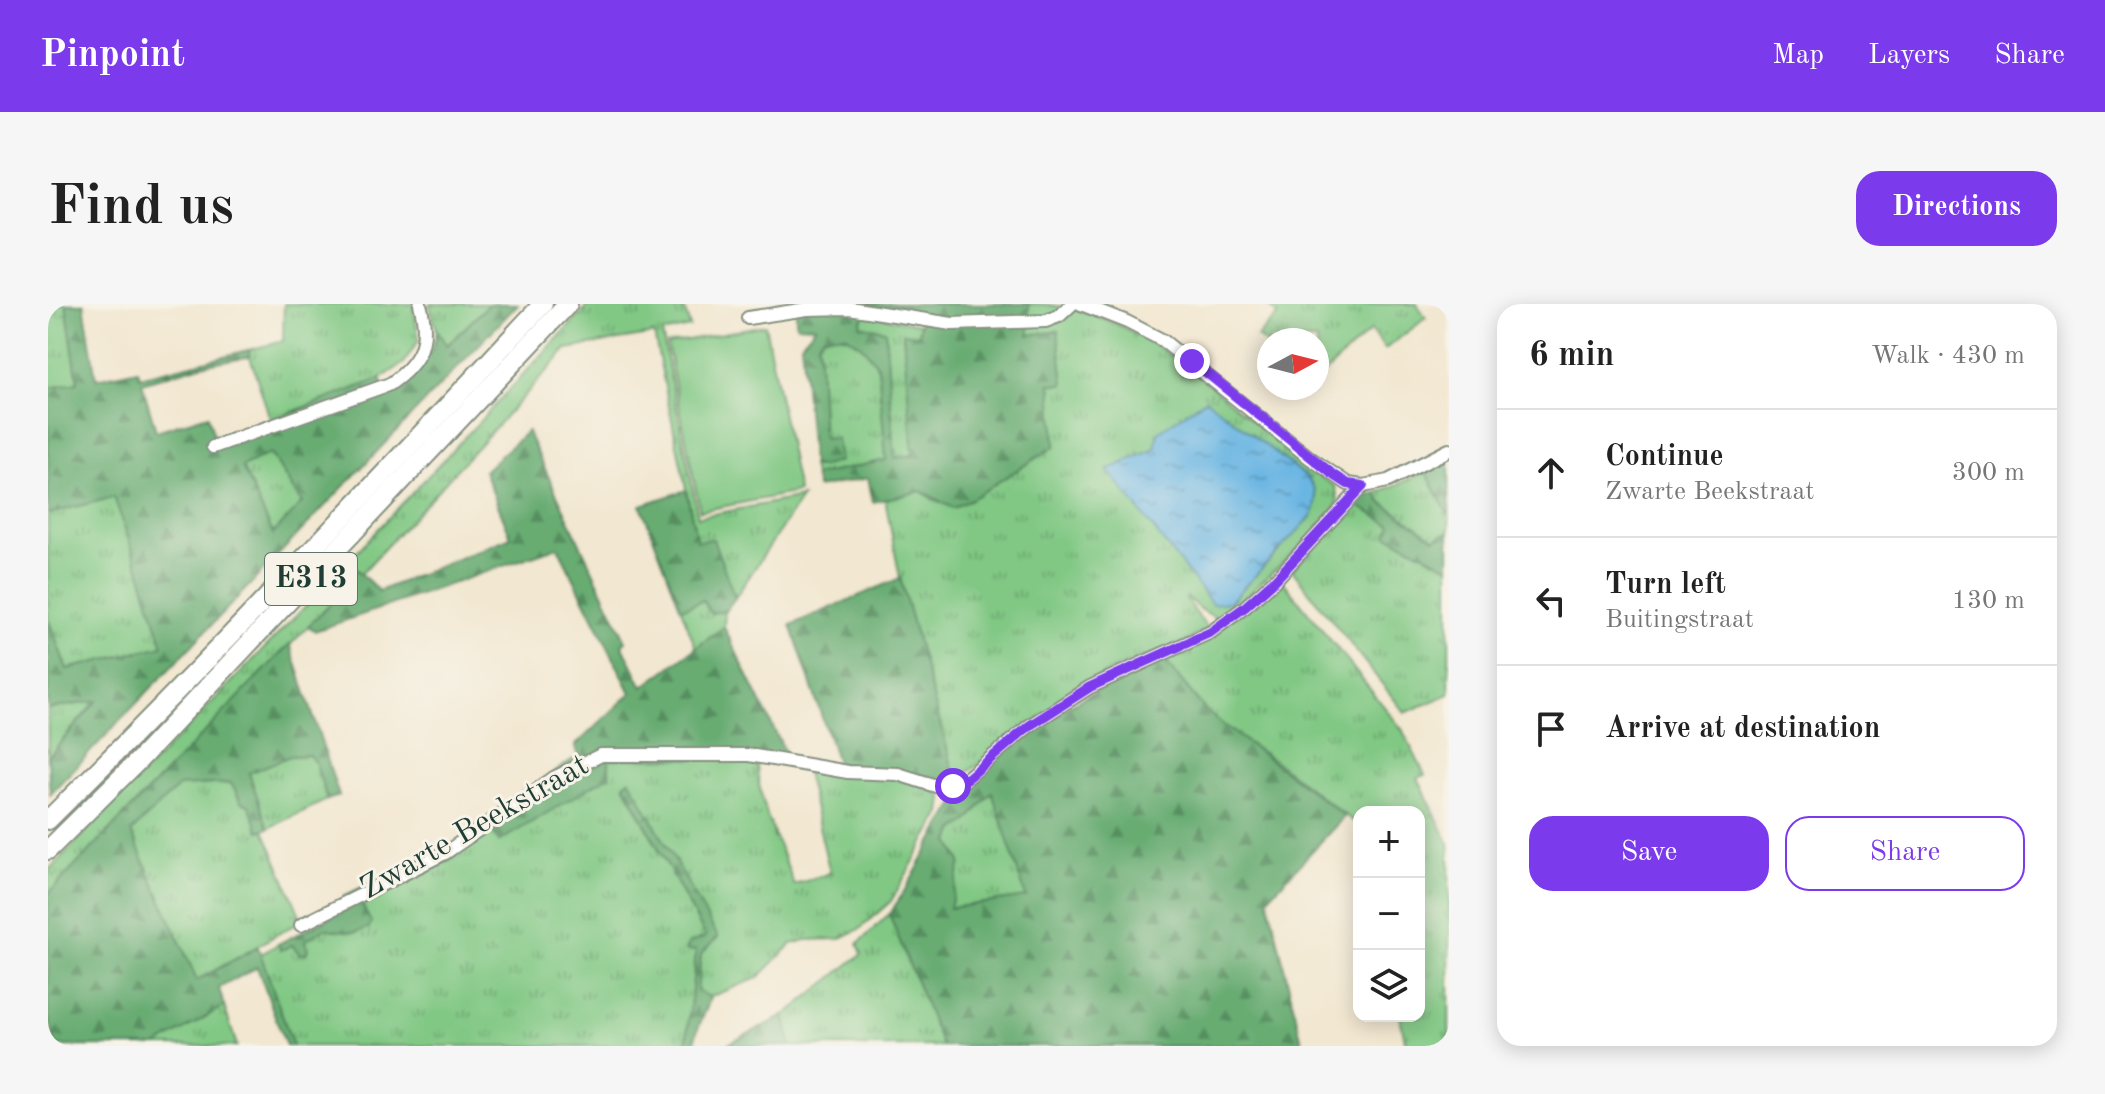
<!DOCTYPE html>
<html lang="en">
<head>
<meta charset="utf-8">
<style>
	body { margin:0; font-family:"Old Standard TT",serif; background:#f6f6f6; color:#222 }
	.controls { position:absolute; right:24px; bottom:24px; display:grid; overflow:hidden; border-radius:16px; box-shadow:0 4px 20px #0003 }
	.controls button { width:72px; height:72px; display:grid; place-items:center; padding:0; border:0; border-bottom:2px solid #e0e0e0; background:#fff; color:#222; font:40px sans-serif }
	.compass { position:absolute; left:1209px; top:24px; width:72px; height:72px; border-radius:50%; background:#fff; box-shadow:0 4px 20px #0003; rotate:83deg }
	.stop { position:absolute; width:24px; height:24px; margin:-18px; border:6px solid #7c3aed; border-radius:50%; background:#fff }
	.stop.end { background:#7c3aed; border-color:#fff; box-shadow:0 2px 8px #0008 }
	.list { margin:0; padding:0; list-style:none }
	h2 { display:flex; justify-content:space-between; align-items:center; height:104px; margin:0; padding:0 32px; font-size:34px }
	h2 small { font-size:26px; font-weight:400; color:#767676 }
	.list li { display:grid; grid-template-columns:52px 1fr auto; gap:24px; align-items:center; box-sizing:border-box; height:128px; padding:0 32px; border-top:2px solid #e0e0e0 }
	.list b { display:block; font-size:30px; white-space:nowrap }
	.list p { margin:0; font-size:26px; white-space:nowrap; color:#767676 }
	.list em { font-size:26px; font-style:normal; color:#767676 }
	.actions { display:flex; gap:16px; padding:24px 32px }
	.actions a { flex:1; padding:18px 0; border:2px solid #7c3aed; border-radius:24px; text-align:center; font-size:28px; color:#7c3aed }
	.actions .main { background:#7c3aed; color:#fff }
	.icon { flex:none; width:44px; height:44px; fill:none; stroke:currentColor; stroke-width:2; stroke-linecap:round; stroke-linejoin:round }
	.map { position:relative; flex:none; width:1401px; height:742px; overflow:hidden; border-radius:24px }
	header { display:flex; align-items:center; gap:48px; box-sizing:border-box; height:112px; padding:0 40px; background:#7c3aed; color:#fff }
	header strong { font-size:38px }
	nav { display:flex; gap:44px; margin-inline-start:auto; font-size:28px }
	.intro { display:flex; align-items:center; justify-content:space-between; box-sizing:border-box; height:192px; padding:0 48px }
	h1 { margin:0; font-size:56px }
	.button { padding:20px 36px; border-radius:24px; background:#7c3aed; color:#fff; font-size:28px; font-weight:700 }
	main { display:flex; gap:48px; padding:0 48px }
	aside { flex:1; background:#fff; border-radius:24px; box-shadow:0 4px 20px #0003 }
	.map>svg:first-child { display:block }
	.grass { fill:url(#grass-tufts); stroke:#50825c; stroke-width:2; fill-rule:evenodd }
	.forest { fill:url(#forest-firs); stroke:#447453; stroke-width:2; fill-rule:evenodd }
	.pitch { fill:#81c884; stroke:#50825c; stroke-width:2 }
	.water { fill:url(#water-ripples); stroke:#447a8c; stroke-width:2 }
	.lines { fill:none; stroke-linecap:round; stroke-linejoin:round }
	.minor-casing { stroke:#889282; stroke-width:16 }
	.highway-casing { stroke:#889282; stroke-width:22 }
	.minor { stroke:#fff; stroke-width:12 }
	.highway { stroke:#fff; stroke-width:18 }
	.route { stroke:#7c3aed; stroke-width:10 }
	.labels { text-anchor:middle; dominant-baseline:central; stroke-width:6; stroke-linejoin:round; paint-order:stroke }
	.shield { fill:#f7f3e8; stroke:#60746a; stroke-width:2 }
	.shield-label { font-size:30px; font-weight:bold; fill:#1f3d34 }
	.street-label { font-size:32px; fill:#1f3d34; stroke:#f7f3e8 }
</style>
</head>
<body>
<header>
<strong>Pinpoint</strong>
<nav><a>Map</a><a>Layers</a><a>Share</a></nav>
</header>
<div class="intro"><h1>Find us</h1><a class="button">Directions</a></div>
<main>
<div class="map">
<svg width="1401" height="742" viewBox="0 0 1401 742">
	<defs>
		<pattern id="grass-tufts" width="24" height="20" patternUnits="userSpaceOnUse" patternTransform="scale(2)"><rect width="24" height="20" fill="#81c884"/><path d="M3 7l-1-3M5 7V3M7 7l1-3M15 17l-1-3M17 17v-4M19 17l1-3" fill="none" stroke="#69a46d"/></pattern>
		<pattern id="forest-firs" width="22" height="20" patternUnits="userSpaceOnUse" patternTransform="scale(2)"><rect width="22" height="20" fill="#68ac72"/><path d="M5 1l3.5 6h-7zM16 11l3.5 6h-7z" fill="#558d5e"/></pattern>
		<pattern id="water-ripples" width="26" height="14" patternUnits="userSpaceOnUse" patternTransform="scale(2)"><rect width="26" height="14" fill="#6ab6e3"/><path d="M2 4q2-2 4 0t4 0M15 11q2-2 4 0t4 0" fill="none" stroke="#5795b9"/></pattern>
	</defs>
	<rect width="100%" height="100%" fill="#f7f3e8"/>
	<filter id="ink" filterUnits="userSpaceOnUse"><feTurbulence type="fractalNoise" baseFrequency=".0125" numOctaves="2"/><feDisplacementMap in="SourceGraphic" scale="16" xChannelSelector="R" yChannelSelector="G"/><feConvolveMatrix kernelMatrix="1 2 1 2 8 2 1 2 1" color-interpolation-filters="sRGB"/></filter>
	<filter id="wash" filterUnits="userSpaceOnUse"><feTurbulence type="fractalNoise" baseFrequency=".006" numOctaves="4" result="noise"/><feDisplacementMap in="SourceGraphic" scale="32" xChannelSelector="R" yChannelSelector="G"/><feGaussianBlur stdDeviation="1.8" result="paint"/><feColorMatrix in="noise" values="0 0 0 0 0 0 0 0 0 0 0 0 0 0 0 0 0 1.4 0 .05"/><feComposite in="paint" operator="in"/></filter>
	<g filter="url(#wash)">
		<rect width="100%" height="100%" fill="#f2e7d0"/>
		<g class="grass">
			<path d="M 0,0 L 18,0 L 30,79 L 0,84 Z"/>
			<path d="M 236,0 L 365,0 L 371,36 L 356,59 L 332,75 L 223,118 L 200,46 L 235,37 Z"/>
			<path d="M 381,0 L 441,0 L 398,42 L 389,26 Z"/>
			<path d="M 542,0 L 635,0 L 642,23 L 614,29 L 650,213 L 754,193 L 687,294 L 665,236 L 649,238 L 606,30 L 519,45 L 313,270 L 300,257 Z"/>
			<path d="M 981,0 C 1083,0 1160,81 1233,141 C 1251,155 1267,171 1287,182 L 1290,195 L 1288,204 L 1265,231 L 1172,316 L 1150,304 L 1139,293 L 1138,295 L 1159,324 L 1137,338 L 1069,364 L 1039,379 L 908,477 L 852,274 L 837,195 L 873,187 L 884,195 L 905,204 L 923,195 L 1007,142 L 1003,80 L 1016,79 L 1009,27 L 980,32 ZM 1107,145 L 1267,204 L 1263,212 L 1182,298 L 1060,166 Z"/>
			<path d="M 1218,0 L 1369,0 L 1378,14 L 1337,45 L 1323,26 L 1269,76 L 1269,36 L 1221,36 L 1221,42 L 1209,33 L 1230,11 Z"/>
			<path d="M 817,10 L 872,20 L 871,31 L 855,30 L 866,151 L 847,154 L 837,26 L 812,22 Z"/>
			<path d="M 781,31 C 801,29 825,45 830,66 C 837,94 836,127 838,156 L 766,172 L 764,162 L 773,163 L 775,136 L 770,39 L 775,33 Z"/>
			<path d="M 222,149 L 254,200 L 225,230 L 194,163 Z"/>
			<path d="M 1378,168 L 1401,212 L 1401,228 L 1386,234 L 1332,197 L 1329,189 Z"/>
			<path d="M 66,193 L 93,270 L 115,342 L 19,365 L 0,315 L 0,210 Z"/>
			<path d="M 1307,200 L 1344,221 L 1340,231 L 1401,263 L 1401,390 L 1357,409 L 1244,266 Z"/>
			<path d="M 1234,276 L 1354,425 L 1377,471 L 1370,474 L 1401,540 L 1401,742 L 1358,742 L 1352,712 L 1371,712 L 1371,508 L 1311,508 L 1311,522 L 1226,456 L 1181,427 L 1160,409 L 1116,356 Z"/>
			<path d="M 278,281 L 288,294 L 0,590 L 0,567 Z"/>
			<path d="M 656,296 L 662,309 L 677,307 L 676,323 L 648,344 L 633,305 Z"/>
			<path d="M 49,396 L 0,453 L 0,405 Z"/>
			<path d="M 261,451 L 268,460 L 279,496 L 220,524 L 200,468 L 242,452 Z"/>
			<path d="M 561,454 L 709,455 C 708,499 732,540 746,581 L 782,569 L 757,464 C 790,467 872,471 895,493 L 893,509 L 843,597 L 812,625 L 791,635 L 758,636 L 744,640 L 710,674 L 662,693 L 649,688 L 653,650 L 670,633 L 581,476 L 576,481 L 658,633 L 641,639 L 639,646 L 648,647 L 638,742 L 245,742 L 212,651 L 230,640 L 233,646 L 244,641 L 252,650 L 256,637 L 276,625 L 286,625 L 313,599 L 408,553 L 406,547 L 443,525 L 451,537 Z"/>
			<path d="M 184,479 L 193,498 L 201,501 L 211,527 L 216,526 L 254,616 L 149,677 L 83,528 L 131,482 Z"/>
			<path d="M 944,487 L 979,593 L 901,604 L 913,558 L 902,538 L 906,526 L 918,519 Z"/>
			<path d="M 841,610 L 894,742 L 743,742 L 736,712 L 814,650 L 810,640 Z"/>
			<path d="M 176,702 L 189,742 L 108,742 Z"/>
		</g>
		<g class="forest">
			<path d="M 18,0 L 36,0 L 48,75 L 90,66 L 92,73 L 200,46 L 202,52 L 153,61 L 94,79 L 108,127 L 160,111 L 167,137 L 332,75 L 341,94 C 363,77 385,55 389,26 L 399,42 L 441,0 L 470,0 L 2,490 L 0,453 L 49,397 L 0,405 L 0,315 L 19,365 L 115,342 L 93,270 L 66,193 L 0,210 L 0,84 L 30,79 ZM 222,149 L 254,199 L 225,230 L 194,163 Z"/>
			<path d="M 748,0 L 981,0 L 981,31 L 1010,27 L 1016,80 L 1003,80 L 1007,142 L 923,195 L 905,204 L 873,187 L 825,198 L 820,174 L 769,184 L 766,172 L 838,156 L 830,62 L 815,43 L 798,31 L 781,31 L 775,33 L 770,38 L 775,135 L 788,134 L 791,157 L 773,163 L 764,162 L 753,39 L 768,22 L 748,21 ZM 820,2 L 873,11 L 871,31 L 855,29 L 865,151 L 847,154 L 837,26 L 812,21 Z"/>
			<path d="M 479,127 L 578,337 L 574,340 L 595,383 L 676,323 L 740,454 L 561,454 L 561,472 L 452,537 L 436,517 L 531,451 L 527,442 L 583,389 L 510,243 L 267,327 L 260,322 L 288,294 L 278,281 L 300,257 L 331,287 L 463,233 L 436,167 Z"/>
			<path d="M 1401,156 L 1401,212 L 1378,168 Z"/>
			<path d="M 638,186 L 649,237 L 665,235 L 687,294 L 677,307 L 662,309 L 655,296 L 633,305 L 593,201 Z"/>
			<path d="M 1329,189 L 1332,197 L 1386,234 L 1401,228 L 1401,263 L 1339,231 L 1343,221 L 1307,200 L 1323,190 Z"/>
			<path d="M 852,274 L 908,477 L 897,480 L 791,464 L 743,321 Z"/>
			<path d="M 242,340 L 291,492 L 279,496 L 268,460 L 261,451 L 242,452 L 201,469 L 220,524 L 211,527 L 201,501 L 193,498 L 183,479 L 131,482 L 83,528 L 149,676 L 210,643 L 245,742 L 238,742 L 209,663 L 171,684 L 176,702 L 108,742 L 8,742 L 0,711 L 0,590 Z"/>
			<path d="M 1116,356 L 1160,409 L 1297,512 L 1220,594 L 1255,742 L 894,742 L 841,610 C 867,575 883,535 907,500 C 957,429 1039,388 1116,356 ZM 944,488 L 978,593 L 902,604 L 913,558 L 902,538 L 906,527 L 918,519 Z"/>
			<path d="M 582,476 L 670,633 L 653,650 L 649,687 L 662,693 C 659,710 646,724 647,742 L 638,742 L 648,647 L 638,646 L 641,639 L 658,633 L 576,480 Z"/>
			<path d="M 404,540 L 408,552 L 313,599 L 323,618 L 321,624 L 307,628 L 276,625 L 257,637 L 260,645 L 258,650 L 252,650 L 244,641 L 233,646 L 230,640 L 302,603 L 296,592 Z"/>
			<path d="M 736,712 L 743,742 L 676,742 Z"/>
		</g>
		<path class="pitch" d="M 717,21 L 750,188 L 652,207 L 619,40 Z"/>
		<path class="water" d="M 1158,95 L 1260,174 C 1270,188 1271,196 1264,212 L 1182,298 L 1164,300 L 1060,166 L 1107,145 L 1110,128 Z"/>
	</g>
	<g filter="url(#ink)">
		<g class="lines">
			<defs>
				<g id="minor">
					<path d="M 1033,0 L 1079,18 L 1114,36 L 1262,154 L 1300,180 L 1315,182 L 1340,177 L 1401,146"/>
					<path d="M 700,14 L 759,5 L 801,4 L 904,20 L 998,17 L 1011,12 L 1024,0"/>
					<path d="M 165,143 L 342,80 C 374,58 382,36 372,0"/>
					<path d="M 253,621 L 397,549 L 506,474 L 553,451 L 701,451 L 800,468 L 850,470 L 888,482 L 905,482 L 913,479 L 981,422 L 1042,383 L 1163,328 L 1197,303 L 1226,277 L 1315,182"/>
				</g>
				<g id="highway">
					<path d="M 0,516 C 170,349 332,174 495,0"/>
					<path d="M 0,546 L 91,456 L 520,0"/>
				</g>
			</defs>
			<use href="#minor" class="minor-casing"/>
			<use href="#highway" class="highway-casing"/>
			<use href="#minor" class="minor"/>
			<use href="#highway" class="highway"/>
		</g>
	</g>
	<g class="lines" filter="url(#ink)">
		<path class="route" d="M 905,482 L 920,474 L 981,422 L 1042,383 L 1163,328 L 1197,303 L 1226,277 L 1315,182 L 1300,180 L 1283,169 L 1144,57"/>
	</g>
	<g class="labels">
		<rect class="shield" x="217" y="249" width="92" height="52" rx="6"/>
		<g class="shield-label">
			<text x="263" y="275">E313</text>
		</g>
		<g class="street-label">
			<text transform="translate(427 524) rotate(-30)">Zwarte Beekstraat</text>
		</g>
	</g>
</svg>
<div class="controls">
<button>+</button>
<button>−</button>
<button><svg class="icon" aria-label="layers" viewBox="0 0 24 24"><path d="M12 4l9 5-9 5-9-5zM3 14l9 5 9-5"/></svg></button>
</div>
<svg class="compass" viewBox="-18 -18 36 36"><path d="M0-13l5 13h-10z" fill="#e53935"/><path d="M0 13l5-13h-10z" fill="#767676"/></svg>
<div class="stop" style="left:905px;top:482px"></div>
<div class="stop end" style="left:1144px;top:57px"></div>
</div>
<aside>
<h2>6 min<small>Walk · 430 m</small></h2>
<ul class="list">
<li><svg class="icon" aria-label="ahead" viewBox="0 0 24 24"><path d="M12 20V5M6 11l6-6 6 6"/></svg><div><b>Continue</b><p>Zwarte Beekstraat</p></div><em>300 m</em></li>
<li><svg class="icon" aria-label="left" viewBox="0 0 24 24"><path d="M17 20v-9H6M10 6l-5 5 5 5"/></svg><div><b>Turn left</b><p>Buitingstraat</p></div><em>130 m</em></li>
<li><svg class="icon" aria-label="arrive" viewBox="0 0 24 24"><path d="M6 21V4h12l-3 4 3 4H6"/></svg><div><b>Arrive at destination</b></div></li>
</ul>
<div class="actions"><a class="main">Save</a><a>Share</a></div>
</aside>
</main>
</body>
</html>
